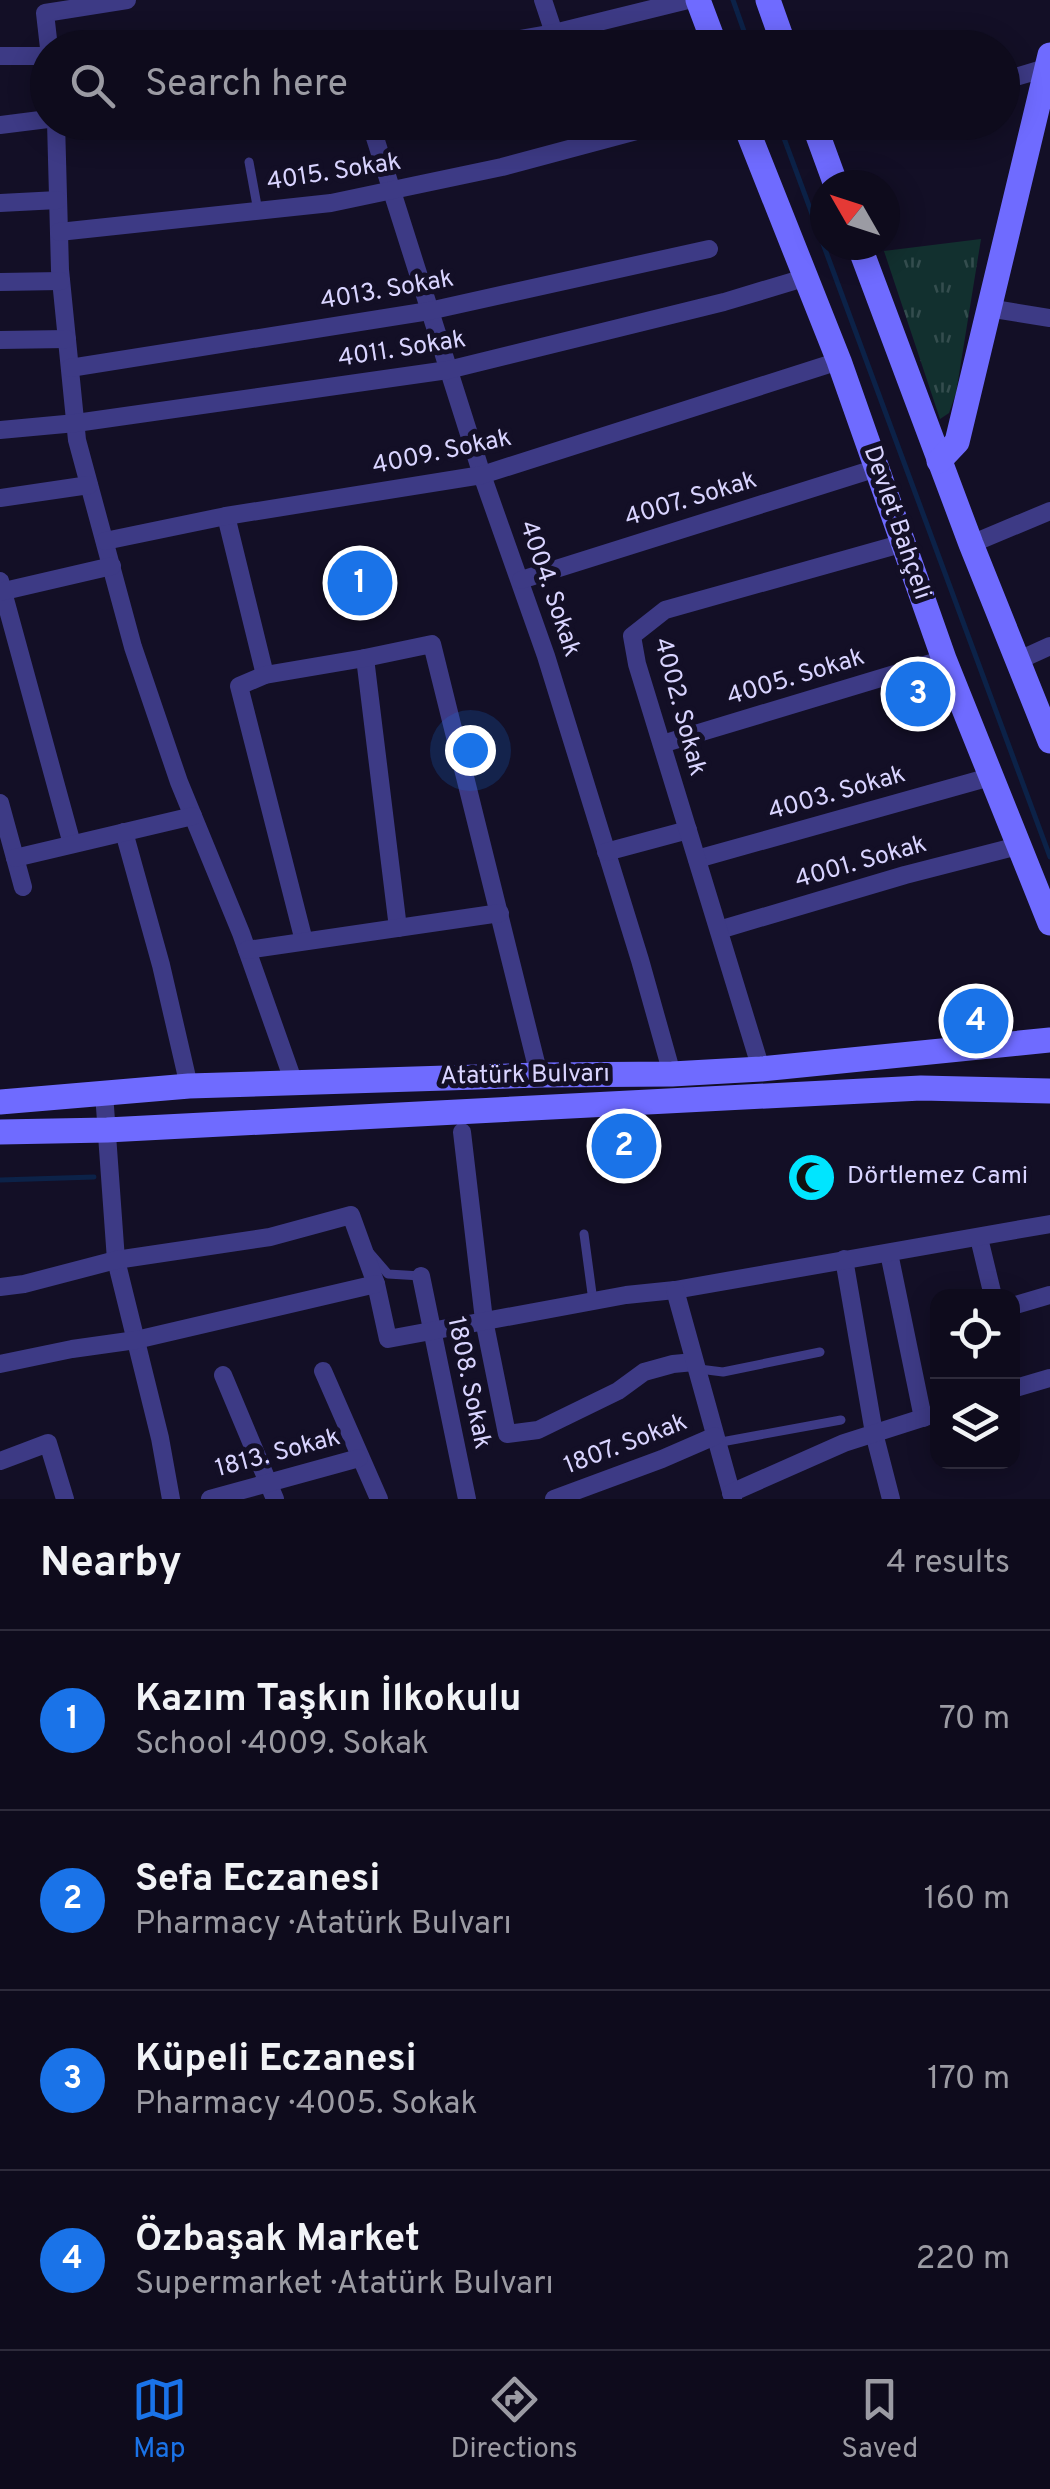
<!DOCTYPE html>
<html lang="en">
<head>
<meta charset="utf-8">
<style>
	body { margin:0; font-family:Overpass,sans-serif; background:#171425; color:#f1f3f6 }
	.controls { position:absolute; right:30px; bottom:30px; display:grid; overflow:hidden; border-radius:20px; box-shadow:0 5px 25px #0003 }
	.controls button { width:90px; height:90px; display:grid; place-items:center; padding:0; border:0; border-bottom:2px solid #2e2b3b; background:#0e0b1c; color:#f1f3f6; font:50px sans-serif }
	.compass { position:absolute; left:810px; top:170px; width:90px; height:90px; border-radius:50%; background:#0e0b1c; box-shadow:0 5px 25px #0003; rotate:309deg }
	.you { position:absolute; left:470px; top:750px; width:35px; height:35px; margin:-25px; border:8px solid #fff; border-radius:50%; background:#1a73e8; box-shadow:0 0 0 15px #1a73e833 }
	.badge { display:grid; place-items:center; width:65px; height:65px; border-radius:50%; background:#1a73e8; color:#fff; font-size:32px; font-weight:700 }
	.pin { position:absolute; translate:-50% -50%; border:5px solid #fff; box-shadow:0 2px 10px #0006 }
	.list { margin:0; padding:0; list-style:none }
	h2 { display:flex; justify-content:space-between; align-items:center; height:130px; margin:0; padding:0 40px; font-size:42px }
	h2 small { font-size:32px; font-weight:400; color:#9b9ba3 }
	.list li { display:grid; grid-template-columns:65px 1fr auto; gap:30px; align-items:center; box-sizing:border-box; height:180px; padding:0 40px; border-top:2px solid #2e2b3b }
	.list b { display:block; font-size:38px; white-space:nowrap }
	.list p { margin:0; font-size:32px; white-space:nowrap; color:#9b9ba3 }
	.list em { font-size:32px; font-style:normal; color:#9b9ba3 }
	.icon { flex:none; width:55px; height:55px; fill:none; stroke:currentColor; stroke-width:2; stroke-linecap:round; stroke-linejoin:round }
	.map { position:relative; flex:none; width:1050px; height:1499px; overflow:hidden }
	.search { position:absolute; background:#0e0b1c; box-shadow:0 5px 25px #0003; left:30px; right:30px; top:30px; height:110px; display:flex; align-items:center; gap:25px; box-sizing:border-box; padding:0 35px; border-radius:55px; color:#9b9ba3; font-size:38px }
	.sheet { height:850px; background:#0e0b1c }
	nav { display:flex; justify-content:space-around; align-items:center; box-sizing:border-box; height:140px; border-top:2px solid #2e2b3b; background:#0e0b1c; font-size:28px; color:#9b9ba3 }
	nav a { display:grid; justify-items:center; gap:5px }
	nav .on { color:#1a73e8 }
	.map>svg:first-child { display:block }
	.park { fill:url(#park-tufts) }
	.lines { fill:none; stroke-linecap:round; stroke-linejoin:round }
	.stream { stroke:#0c2248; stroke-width:5 }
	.lane { stroke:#3d3a85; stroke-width:9 }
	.street { stroke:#3d3a85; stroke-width:18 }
	.secondary { stroke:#6f6bff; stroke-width:25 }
	.labels { text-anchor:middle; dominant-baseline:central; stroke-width:10; stroke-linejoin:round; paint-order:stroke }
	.street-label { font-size:25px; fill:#d9d4ff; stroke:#130f26 }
	.poi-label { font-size:25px; fill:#d9d4ff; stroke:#130f26; text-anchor:start }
</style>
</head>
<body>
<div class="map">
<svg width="1050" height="1499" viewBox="0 0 1050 1499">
	<defs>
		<pattern id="park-tufts" width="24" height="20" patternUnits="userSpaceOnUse" patternTransform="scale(2.5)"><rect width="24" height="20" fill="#12302f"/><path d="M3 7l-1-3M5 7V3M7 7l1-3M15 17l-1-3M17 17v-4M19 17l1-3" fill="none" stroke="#344d4e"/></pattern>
	</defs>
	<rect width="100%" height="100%" fill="#130f26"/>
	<path class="park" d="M 981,239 L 956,393 L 949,413 L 940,419 L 884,251 Z"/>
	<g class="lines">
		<g class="stream">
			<path d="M 733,0 L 750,48"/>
			<path d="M 778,122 L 1050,857"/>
			<path d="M 0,1180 L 94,1177"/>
		</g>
		<g class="lane">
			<path d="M 249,162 L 258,211"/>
			<path d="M 584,1234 L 593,1301"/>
			<path d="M 369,1252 L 388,1274 L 421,1276"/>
			<path d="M 699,1369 L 723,1372 L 820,1352"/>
			<path d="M 716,1443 L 841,1420"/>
		</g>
		<g class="street">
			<path d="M 543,0 L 554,33"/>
			<path d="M 49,48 L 45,13 L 127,0"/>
			<path d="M 470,48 L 554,33 L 688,0"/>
			<path d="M 0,56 L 48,56"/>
			<path d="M 1002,81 L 1046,68 L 1050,69"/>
			<path d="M 56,122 L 60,270 L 77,440 L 133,647 L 179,782 L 241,933 L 294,1083"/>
			<path d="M 370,122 L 482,475 L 546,656 L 640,960 L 672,1074"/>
			<path d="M 0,125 L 48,119"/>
			<path d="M 0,203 L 58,200"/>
			<path d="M 59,232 L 331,203 L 502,167 L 670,122"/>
			<path d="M 0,282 L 61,281"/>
			<path d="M 988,308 L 1050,318"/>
			<path d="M 0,340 L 67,339"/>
			<path d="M 70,368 L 429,311 L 709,249"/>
			<path d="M 0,430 L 76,423 L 448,370 L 724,302 L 804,278"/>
			<path d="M 0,498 L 89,485"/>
			<path d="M 226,516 L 265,675"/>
			<path d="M 105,541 L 226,516 L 482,475 L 839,361"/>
			<path d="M 971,544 L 1050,511"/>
			<path d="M 521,580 L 877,468"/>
			<path d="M 0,581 L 72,844"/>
			<path d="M 0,592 L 112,566"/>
			<path d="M 365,658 L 398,928"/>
			<path d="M 1017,661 L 1050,646"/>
			<path d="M 662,744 L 944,659"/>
			<path d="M 0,803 L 23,887"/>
			<path d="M 124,832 L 161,965 L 189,1086"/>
			<path d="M 606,852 L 688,830"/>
			<path d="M 15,858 L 193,816"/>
			<path d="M 697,859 L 990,777"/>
			<path d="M 719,930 L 905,875 L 1018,846"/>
			<path d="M 304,941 L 239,686 L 265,675 L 365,658 L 432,644 L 539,1075"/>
			<path d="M 247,950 L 500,913"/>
			<path d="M 761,1069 L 637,664 L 632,636 L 665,610 L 904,543"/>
			<path d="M 104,1093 L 116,1260 L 160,1438 L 171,1499"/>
			<path d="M 462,1132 L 484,1320 L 507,1434 L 538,1430 L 618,1391 L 644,1372 L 673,1364 L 694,1362"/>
			<path d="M 979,1238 L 993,1296"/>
			<path d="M 889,1253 L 923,1418"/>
			<path d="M 844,1259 L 874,1433 L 891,1499"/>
			<path d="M 421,1276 L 467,1499"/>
			<path d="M 0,1287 L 24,1284 L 116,1260 L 270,1237 L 351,1215 L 376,1284 L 388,1339 L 626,1295 L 675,1290 L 1050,1224"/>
			<path d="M 675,1290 L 733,1499"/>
			<path d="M 1012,1306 L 1050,1295"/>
			<path d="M 0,1364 L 72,1349 L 136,1340 L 376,1284"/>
			<path d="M 323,1371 L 379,1499"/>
			<path d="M 223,1375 L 275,1499"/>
			<path d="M 1012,1389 L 1050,1378"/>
			<path d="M 0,1461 L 48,1443 L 65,1499"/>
			<path d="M 731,1493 L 844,1443 L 938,1413"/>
			<path d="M 210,1499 L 359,1458"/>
			<path d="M 554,1499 L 662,1459 L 715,1436"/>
		</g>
		<g class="secondary">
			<path d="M 698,0 L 716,48"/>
			<path d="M 768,0 L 785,48"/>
			<path d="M 744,122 L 839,361 L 944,659 L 1050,923"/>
			<path d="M 813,122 L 836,185"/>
			<path d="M 859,245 L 971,544 L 1050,741"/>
			<path d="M 939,461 L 957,442 L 1050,55"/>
			<path d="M 0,1102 L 189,1086 L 539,1075 L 672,1074 L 761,1069 L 1050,1040"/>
			<path d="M 0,1132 L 107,1130 L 921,1088 L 1050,1091"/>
		</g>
	</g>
	<defs>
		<symbol id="mosque-disc" viewBox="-11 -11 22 22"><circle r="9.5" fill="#00e5ff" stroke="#130f26"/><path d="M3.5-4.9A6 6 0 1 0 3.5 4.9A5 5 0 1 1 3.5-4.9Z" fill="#111"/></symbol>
	</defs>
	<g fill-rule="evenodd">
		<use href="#mosque-disc" x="784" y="1150" width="55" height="55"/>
	</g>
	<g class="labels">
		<g class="street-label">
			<text transform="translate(334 173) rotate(-9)">4015. Sokak</text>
			<text transform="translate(387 291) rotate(-10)">4013. Sokak</text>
			<text transform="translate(402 350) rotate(-9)">4011. Sokak</text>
			<text transform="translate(442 453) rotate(-12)">4009. Sokak</text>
			<text transform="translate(691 500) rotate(-17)">4007. Sokak</text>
			<text transform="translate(896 523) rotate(71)">Devlet Bahçeli</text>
			<text transform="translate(549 589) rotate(71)">4004. Sokak</text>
			<text transform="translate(796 678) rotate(-17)">4005. Sokak</text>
			<text transform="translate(679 707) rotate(75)">4002. Sokak</text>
			<text transform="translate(837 794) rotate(-16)">4003. Sokak</text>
			<text transform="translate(861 863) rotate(-16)">4001. Sokak</text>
			<text transform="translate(525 1076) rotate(-1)">Atatürk Bulvarı</text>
			<text transform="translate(468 1383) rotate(78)">1808. Sokak</text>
			<text transform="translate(626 1445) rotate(-21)">1807. Sokak</text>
			<text transform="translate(278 1454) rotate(-15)">1813. Sokak</text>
		</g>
		<g class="poi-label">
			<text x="847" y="1177">Dörtlemez Cami</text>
		</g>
	</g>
</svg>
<div class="controls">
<button><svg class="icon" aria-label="locate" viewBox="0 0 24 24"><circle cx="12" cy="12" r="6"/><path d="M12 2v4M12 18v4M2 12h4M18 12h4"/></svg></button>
<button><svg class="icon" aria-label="layers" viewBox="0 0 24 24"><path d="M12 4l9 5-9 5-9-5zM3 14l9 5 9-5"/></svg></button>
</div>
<svg class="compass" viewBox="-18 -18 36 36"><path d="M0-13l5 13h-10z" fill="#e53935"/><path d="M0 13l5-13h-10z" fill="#9b9ba3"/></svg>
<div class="you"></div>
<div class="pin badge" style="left:360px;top:583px">1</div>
<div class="pin badge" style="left:624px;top:1146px">2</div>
<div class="pin badge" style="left:918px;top:694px">3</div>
<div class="pin badge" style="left:976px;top:1021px">4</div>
<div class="search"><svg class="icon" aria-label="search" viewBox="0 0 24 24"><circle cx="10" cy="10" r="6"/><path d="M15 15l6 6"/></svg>Search here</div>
</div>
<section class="sheet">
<h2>Nearby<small>4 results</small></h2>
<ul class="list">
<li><span class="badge">1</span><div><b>Kazım Taşkın İlkokulu</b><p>School · 4009. Sokak</p></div><em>70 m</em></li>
<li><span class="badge">2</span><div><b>Sefa Eczanesi</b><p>Pharmacy · Atatürk Bulvarı</p></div><em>160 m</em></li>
<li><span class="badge">3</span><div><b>Küpeli Eczanesi</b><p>Pharmacy · 4005. Sokak</p></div><em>170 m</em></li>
<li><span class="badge">4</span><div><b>Özbaşak Market</b><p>Supermarket · Atatürk Bulvarı</p></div><em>220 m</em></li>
</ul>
</section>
<nav>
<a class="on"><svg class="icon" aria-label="map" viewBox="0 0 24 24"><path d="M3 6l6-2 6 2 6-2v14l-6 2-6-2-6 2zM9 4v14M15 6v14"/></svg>Map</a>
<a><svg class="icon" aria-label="directions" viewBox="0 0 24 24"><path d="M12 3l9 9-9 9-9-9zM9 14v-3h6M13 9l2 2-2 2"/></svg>Directions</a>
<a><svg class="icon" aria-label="saved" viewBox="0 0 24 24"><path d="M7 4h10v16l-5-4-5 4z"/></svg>Saved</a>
</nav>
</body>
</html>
